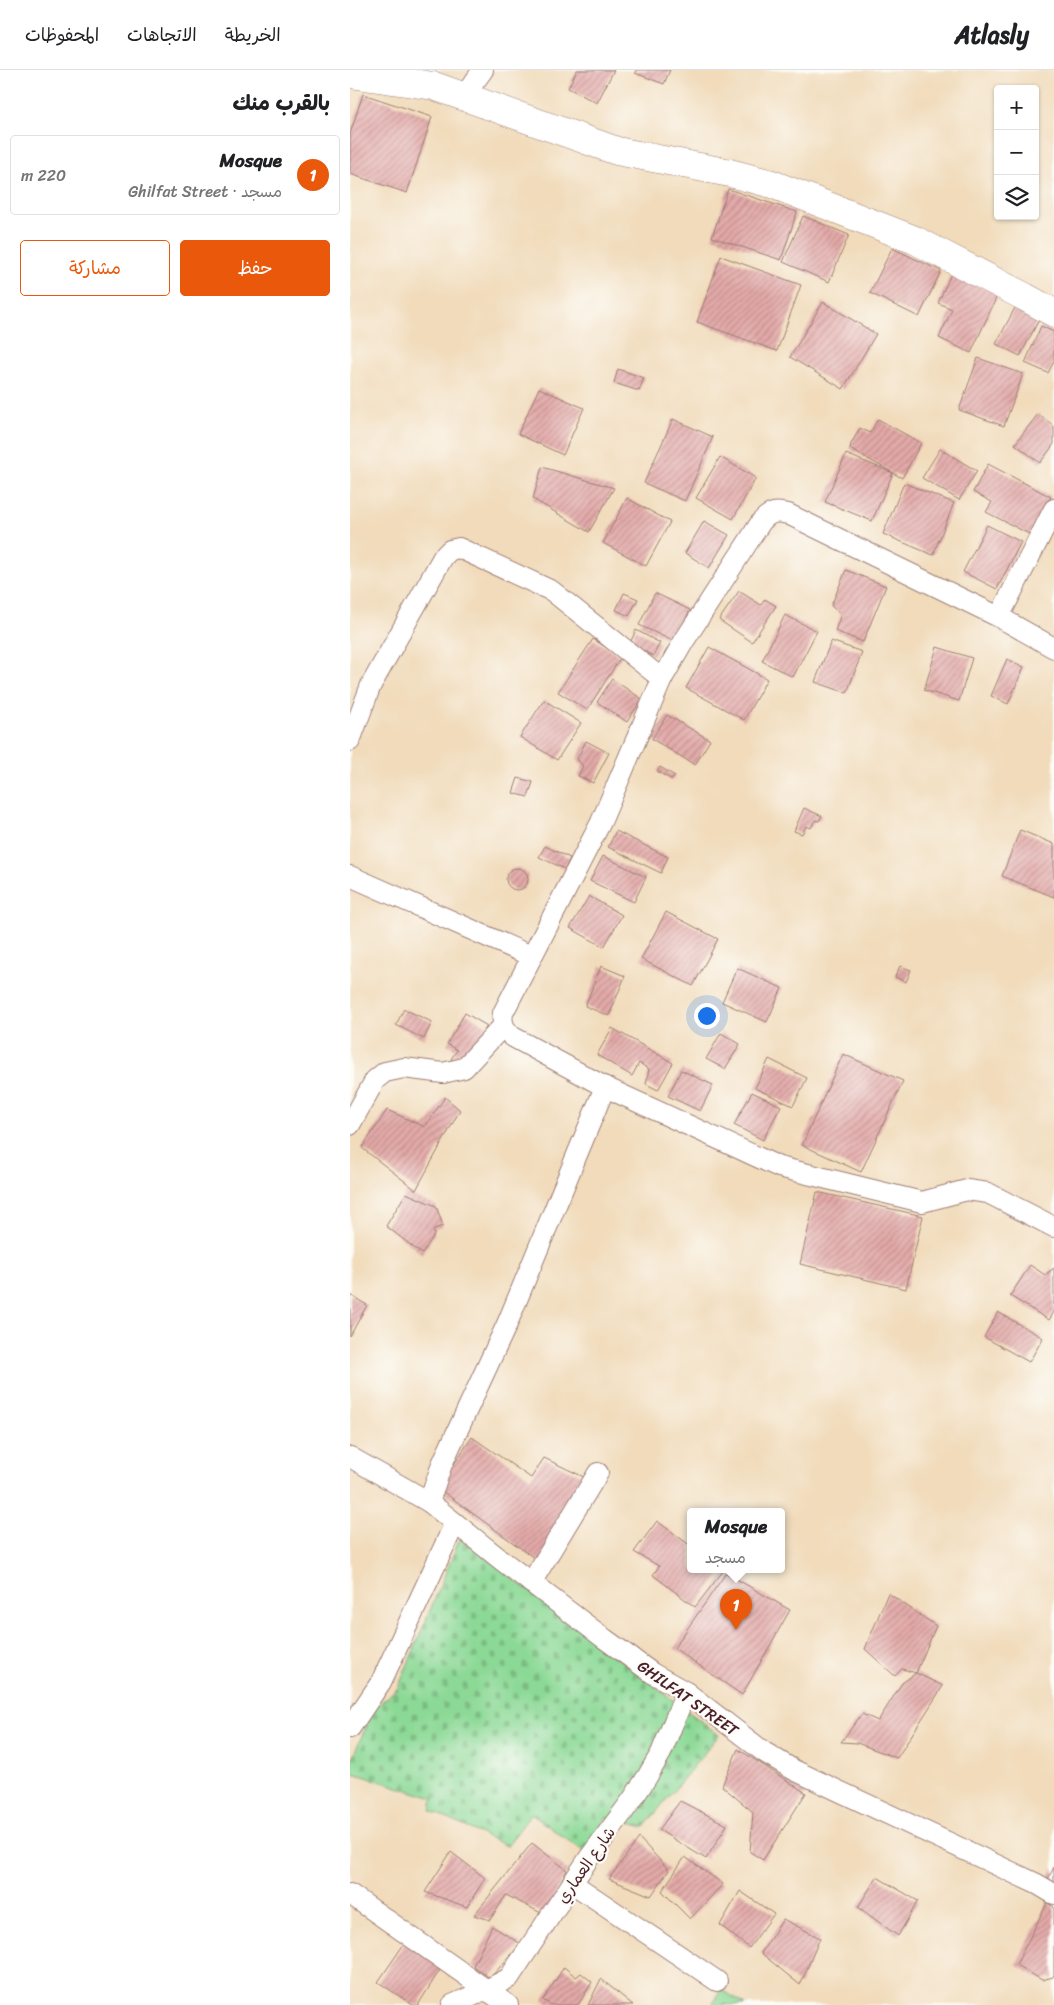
<!DOCTYPE html>
<html lang="ar">
<head>
<meta charset="utf-8">
<style>
	body { margin:0; font-family:Sriracha,"Playpen Sans Arabic",sans-serif; background:#f2f2f2; color:#202124; direction:rtl }
	.controls { position:absolute; right:15px; top:15px; display:grid; overflow:hidden; border-radius:5px; box-shadow:0 1px 4px #0004 }
	.controls button { width:45px; height:45px; display:grid; place-items:center; padding:0; border:0; border-bottom:1px solid #e0e0e0; background:#fff; color:#202124; font:25px sans-serif }
	.you { position:absolute; left:356px; top:945px; width:18px; height:18px; margin:-12px; border:4px solid #fff; border-radius:50%; background:#1a73e8; box-shadow:0 0 0 8px #1a73e833 }
	.badge { display:grid; place-items:center; width:32px; height:32px; border-radius:50%; background:#ea580c; color:#fff; font-size:16px; font-weight:700 }
	.pin { position:absolute; translate:-50% -41px; filter:drop-shadow(0 1px 2px #0008) }
	.pin::after { content:''; position:absolute; top:26px; width:18px; height:15px; background:inherit; clip-path:polygon(0 0,100% 0,50% 100%) }
	.popup { position:absolute; left:337px; top:1438px; width:98px; height:65px; box-sizing:border-box; display:grid; place-content:center; border-radius:5px; background:#fff; filter:drop-shadow(0 1px 4px #0005); font-size:16px; white-space:nowrap; color:#757577 }
	.popup b { font-size:19px; color:#202124 }
	.popup::after { content:''; position:absolute; left:50%; top:100%; margin-left:-10px; border:10px solid transparent; border-top-color:#fff }
	.list { margin:0; padding:0; list-style:none }
	h2 { display:flex; justify-content:space-between; align-items:center; height:65px; margin:0; padding:0 20px; font-size:21px }
	h2 small { font-size:16px; font-weight:400; color:#757577 }
	.list li { display:grid; grid-template-columns:32px 1fr auto; gap:15px; align-items:center; box-sizing:border-box; height:80px; margin:0 10px 10px; padding:0 10px; border:1px solid #e0e0e0; border-radius:5px }
	.list b { display:block; font-size:19px; white-space:nowrap }
	.list p { margin:0; font-size:16px; white-space:nowrap; color:#757577 }
	.list em { font-size:16px; font-style:normal; color:#757577 }
	.actions { display:flex; gap:10px; padding:15px 20px }
	.actions a { flex:1; padding:11px 0; border:1px solid #ea580c; border-radius:5px; text-align:center; font-size:18px; color:#ea580c }
	.actions .main { background:#ea580c; color:#fff }
	.icon { flex:none; width:28px; height:28px; fill:none; stroke:currentColor; stroke-width:2; stroke-linecap:round; stroke-linejoin:round }
	.map { position:relative; flex:none; width:704px; height:1935px; overflow:hidden; direction:ltr }
	header { display:flex; align-items:center; gap:30px; box-sizing:border-box; height:70px; padding:0 25px; background:#fff; border-bottom:1px solid #e0e0e0 }
	header strong { font-size:24px }
	nav { display:flex; gap:28px; margin-inline-start:auto; font-size:18px }
	main { display:flex }
	aside { flex:1; background:#fff }
	.map>svg:first-child { display:block }
	.cemetery { fill:url(#cemetery-stones); stroke:#6b7c60 }
	.building { fill:url(#building-hatch) }
	.lines { fill:none; stroke-linecap:round; stroke-linejoin:round }
	.street-casing { stroke:#9e7d73; stroke-width:22 }
	.secondary-casing { stroke:#9e7d73; stroke-width:29 }
	.street { stroke:#fff; stroke-width:20 }
	.secondary { stroke:#fff; stroke-width:28 }
	.labels { text-anchor:middle; dominant-baseline:central; stroke-width:4.5; stroke-linejoin:round; paint-order:stroke }
	.street-label { font-size:16px; fill:#4a1f2b; stroke:#fdfcf7 }
</style>
</head>
<body>
<header>
<strong>Atlasly</strong>
<nav><a>الخريطة</a><a>الاتجاهات</a><a>المحفوظات</a></nav>
</header>
<main>
<div class="map">
<svg width="704" height="1935" viewBox="0 0 704 1935">
	<defs>
		<pattern id="cemetery-stones" width="16" height="16" patternUnits="userSpaceOnUse" patternTransform="scale(1.25)"><rect width="16" height="16" fill="#8cd996"/><path d="M2 7V4a2 2 0 0 1 4 0v3zM10 15v-3a2 2 0 0 1 4 0v3z" fill="#7aba81"/></pattern>
		<pattern id="building-hatch" width="6" height="6" patternUnits="userSpaceOnUse" patternTransform="scale(1.25)"><rect width="6" height="6" fill="#e3aaa9"/><path d="M-1 1l2-2M0 6l6-6M5 7l2-2" fill="none" stroke="#ba8a8a"/></pattern>
	</defs>
	<rect width="100%" height="100%" fill="#fdfcf7"/>
	<filter id="ink" filterUnits="userSpaceOnUse"><feTurbulence type="fractalNoise" baseFrequency=".02" numOctaves="2"/><feDisplacementMap in="SourceGraphic" scale="10" xChannelSelector="R" yChannelSelector="G"/><feConvolveMatrix kernelMatrix="1 2 1 2 8 2 1 2 1" color-interpolation-filters="sRGB"/></filter>
	<filter id="wash" filterUnits="userSpaceOnUse"><feTurbulence type="fractalNoise" baseFrequency=".0096" numOctaves="4" result="noise"/><feDisplacementMap in="SourceGraphic" scale="20" xChannelSelector="R" yChannelSelector="G"/><feGaussianBlur stdDeviation="1.12" result="paint"/><feColorMatrix in="noise" values="0 0 0 0 0 0 0 0 0 0 0 0 0 0 0 0 0 1.4 0 .05"/><feComposite in="paint" operator="in"/></filter>
	<g filter="url(#wash)">
		<rect width="100%" height="100%" fill="#f1dbbb"/>
		<g class="cemetery">
			<path d="M 110,1468 L 369,1665 L 294,1757 L 257,1747 L 236,1783 L 181,1744 L 157,1776 L 81,1741 L 83,1728 L 0,1702 L 0,1693 L 24,1638 L 48,1618 Z"/>
			<path d="M 371,1919 L 396,1935 L 362,1935 Z"/>
		</g>
		<g id="blocks">
			<g class="building">
				<path d="M 227,0 L 264,0 L 247,33 L 218,18 Z"/>
				<path d="M 286,0 L 320,0 L 314,14 L 285,3 Z"/>
				<path d="M 13,24 L 82,47 L 57,123 L 0,104 L 0,64 Z"/>
				<path d="M 378,119 L 447,142 L 431,190 L 362,167 Z"/>
				<path d="M 453,146 L 499,165 L 479,212 L 433,192 Z"/>
				<path d="M 542,178 L 591,201 L 569,247 L 520,223 Z"/>
				<path d="M 371,186 L 451,215 L 427,281 L 347,252 Z"/>
				<path d="M 601,204 L 648,224 L 621,283 L 589,268 L 602,239 L 588,233 Z"/>
				<path d="M 473,232 L 526,264 L 493,319 L 440,287 Z"/>
				<path d="M 667,234 L 691,246 L 670,286 L 646,274 Z"/>
				<path d="M 691,256 L 704,262 L 704,291 L 698,303 L 675,293 Z"/>
				<path d="M 628,288 L 673,304 L 654,356 L 609,340 Z"/>
				<path d="M 268,299 L 294,308 L 289,321 L 264,313 Z"/>
				<path d="M 189,318 L 234,338 L 213,385 L 168,364 Z"/>
				<path d="M 688,344 L 704,356 L 704,374 L 690,393 L 665,374 Z"/>
				<path d="M 323,349 L 363,367 L 335,431 L 294,413 Z"/>
				<path d="M 528,349 L 571,373 L 552,408 L 500,379 L 501,374 L 510,358 L 520,363 Z"/>
				<path d="M 590,379 L 627,401 L 609,430 L 572,408 Z"/>
				<path d="M 496,384 L 543,403 L 522,451 L 475,432 Z"/>
				<path d="M 370,387 L 406,408 L 383,449 L 346,428 Z"/>
				<path d="M 638,394 L 701,427 L 681,465 L 636,442 L 642,432 L 623,422 Z"/>
				<path d="M 192,397 L 264,418 L 239,462 L 183,429 Z"/>
				<path d="M 554,413 L 604,433 L 583,485 L 533,464 Z"/>
				<path d="M 277,428 L 320,452 L 296,496 L 253,473 Z"/>
				<path d="M 354,451 L 379,465 L 359,498 L 335,483 Z"/>
				<path d="M 637,455 L 671,472 L 647,519 L 613,502 Z"/>
				<path d="M 496,500 L 536,516 L 513,572 L 485,561 L 491,544 L 481,536 Z"/>
				<path d="M 389,521 L 411,535 L 415,529 L 426,536 L 402,572 L 369,550 Z"/>
				<path d="M 274,523 L 288,529 L 279,546 L 266,540 Z"/>
				<path d="M 305,523 L 340,540 L 325,572 L 289,555 Z"/>
				<path d="M 435,545 L 467,561 L 443,607 L 412,591 Z"/>
				<path d="M 286,560 L 310,573 L 303,586 L 280,573 Z"/>
				<path d="M 243,569 L 271,587 L 237,640 L 208,622 Z"/>
				<path d="M 481,571 L 512,582 L 497,623 L 465,612 Z"/>
				<path d="M 359,577 L 417,609 L 394,650 L 336,618 Z"/>
				<path d="M 587,577 L 622,588 L 609,631 L 574,620 Z"/>
				<path d="M 657,589 L 674,597 L 658,634 L 641,626 Z"/>
				<path d="M 262,609 L 292,629 L 277,652 L 247,632 Z"/>
				<path d="M 194,630 L 231,653 L 207,690 L 170,667 Z"/>
				<path d="M 317,645 L 360,670 L 345,695 L 302,669 Z"/>
				<path d="M 236,671 L 259,683 L 243,713 L 228,706 L 233,696 L 227,689 Z"/>
				<path d="M 310,697 L 325,706 L 322,710 L 307,701 Z"/>
				<path d="M 168,708 L 183,712 L 178,727 L 163,723 Z"/>
				<path d="M 454,738 L 472,746 L 469,751 L 465,750 L 461,758 L 456,756 L 452,764 L 444,761 Z"/>
				<path d="M 670,760 L 704,774 L 704,827 L 652,806 Z"/>
				<path d="M 266,761 L 318,787 L 311,803 L 258,777 Z"/>
				<path d="M 195,776 L 220,788 L 215,799 L 189,787 Z"/>
				<path d="M 253,786 L 296,807 L 284,832 L 240,811 Z"/>
				<circle cx="167" cy="809" r="11"/>
				<path d="M 239,826 L 272,845 L 254,877 L 220,858 Z"/>
				<path d="M 316,842 L 368,869 L 343,916 L 291,889 Z"/>
				<path d="M 251,896 L 275,906 L 259,946 L 235,936 Z"/>
				<path d="M 550,896 L 561,900 L 556,912 L 545,907 Z"/>
				<path d="M 387,898 L 432,918 L 417,952 L 372,932 Z"/>
				<path d="M 54,939 L 82,952 L 74,969 L 46,955 Z"/>
				<path d="M 115,943 L 137,956 L 113,996 L 101,989 L 107,980 L 97,974 Z"/>
				<path d="M 262,958 L 323,993 L 308,1020 L 296,1014 L 299,999 L 289,993 L 282,1006 L 247,985 Z"/>
				<path d="M 371,963 L 390,974 L 375,999 L 356,989 Z"/>
				<path d="M 493,984 L 553,1011 L 511,1102 L 452,1075 Z"/>
				<path d="M 419,989 L 457,1008 L 443,1036 L 405,1018 Z"/>
				<path d="M 331,1000 L 363,1015 L 350,1041 L 318,1026 Z"/>
				<path d="M 402,1022 L 431,1036 L 413,1070 L 384,1055 Z"/>
				<path d="M 95,1027 L 110,1040 L 66,1120 L 12,1078 L 37,1040 L 75,1057 Z"/>
				<path d="M 467,1122 L 573,1146 L 556,1219 L 450,1194 Z"/>
				<path d="M 56,1123 L 86,1136 L 93,1156 L 84,1159 L 84,1165 L 72,1184 L 36,1156 Z"/>
				<path d="M 680,1195 L 695,1205 L 704,1198 L 704,1242 L 699,1250 L 660,1226 Z"/>
				<path d="M 0,1225 L 17,1235 L 0,1266 Z"/>
				<path d="M 648,1242 L 693,1268 L 679,1292 L 634,1267 Z"/>
				<path d="M 122,1367 L 181,1408 L 194,1388 L 236,1408 L 191,1493 L 88,1418 Z"/>
				<path d="M 307,1451 L 341,1476 L 341,1499 L 371,1499 L 374,1500 L 345,1537 L 303,1505 L 309,1496 L 284,1482 Z"/>
				<path d="M 376,1503 L 440,1540 L 392,1625 L 324,1578 Z"/>
				<path d="M 538,1523 L 586,1556 L 566,1603 L 552,1599 L 545,1606 L 515,1579 Z"/>
				<path d="M 566,1603 L 593,1616 L 547,1688 L 507,1673 L 491,1672 L 512,1644 L 528,1651 L 552,1613 Z"/>
				<path d="M 388,1679 L 456,1723 L 413,1790 L 400,1782 L 403,1742 L 372,1716 Z"/>
				<path d="M 330,1731 L 377,1755 L 356,1789 L 309,1760 Z"/>
				<path d="M 289,1768 L 319,1800 L 301,1826 L 259,1809 Z"/>
				<path d="M 182,1773 L 217,1800 L 195,1845 L 156,1825 L 140,1850 L 124,1845 Z"/>
				<path d="M 101,1782 L 135,1808 L 117,1837 L 75,1822 Z"/>
				<path d="M 335,1787 L 373,1814 L 340,1849 L 312,1821 Z"/>
				<path d="M 704,1797 L 704,1815 L 697,1811 Z"/>
				<path d="M 527,1807 L 568,1831 L 548,1866 L 508,1837 Z"/>
				<path d="M 390,1821 L 424,1844 L 399,1878 L 370,1855 Z"/>
				<path d="M 697,1833 L 704,1837 L 704,1905 L 703,1907 L 692,1910 L 666,1895 Z"/>
				<path d="M 433,1849 L 470,1868 L 450,1915 L 411,1883 Z"/>
				<path d="M 142,1856 L 171,1874 L 140,1908 L 123,1896 Z"/>
				<path d="M 56,1871 L 91,1898 L 68,1935 L 63,1935 L 28,1912 Z"/>
				<path d="M 214,1897 L 226,1907 L 231,1903 L 242,1912 L 228,1935 L 201,1935 L 193,1930 Z"/>
				<path d="M 251,1909 L 283,1935 L 238,1935 Z"/>
			</g>
		</g>
	</g>
	<g filter="url(#ink)">
		<use href="#blocks" fill-opacity="0" stroke="#9e7d73" stroke-width="1"/>
		<g class="lines">
			<defs>
				<g id="street">
					<path d="M 114,26 L 133,0"/>
					<path d="M 649,547 L 704,439"/>
					<path d="M 704,578 L 649,547 L 438,444 C 425,441 420,442 411,452 L 334,571 L 312,609 L 251,752 L 153,943 C 151,954 155,960 163,967 L 255,1017 L 429,1097 L 572,1132 L 617,1120 L 638,1123 L 704,1157"/>
					<path d="M 0,671 L 21,615 L 93,487 L 100,480 L 109,478 L 202,521 L 312,609"/>
					<path d="M 0,806 L 181,886"/>
					<path d="M 0,1055 L 25,1010 L 35,1002 L 54,998 L 93,1003 L 114,998 L 153,956"/>
					<path d="M 0,1387 L 79,1432 L 150,1489 L 255,1569 L 302,1603 L 336,1622 L 414,1682 L 444,1700 L 687,1814 L 704,1824"/>
					<path d="M 79,1432 L 92,1394 L 157,1254 L 255,1017"/>
					<path d="M 181,1513 L 248,1403"/>
					<path d="M 0,1658 L 31,1612 L 105,1453"/>
					<path d="M 222,1813 L 367,1911"/>
					<path d="M 0,1824 L 158,1935"/>
					<path d="M 102,1935 L 136,1920 L 159,1908 L 239,1788 L 282,1730 L 297,1707 L 311,1683 L 336,1622"/>
				</g>
				<path id="secondary" d="M 0,4 L 84,16 L 267,81 L 380,103 L 422,114 L 565,170 L 675,227 L 704,243"/>
			</defs>
			<use href="#street" class="street-casing"/>
			<use href="#secondary" class="secondary-casing"/>
			<use href="#street" class="street"/>
			<use href="#secondary" class="secondary"/>
		</g>
	</g>
	<g class="labels">
		<g class="street-label">
			<text transform="translate(338 1628) rotate(35)">GHILFAT STREET</text>
			<text transform="translate(236 1795) rotate(-55)">شارع العماري</text>
		</g>
	</g>
</svg>
<div class="controls">
<button>+</button>
<button>−</button>
<button><svg class="icon" aria-label="layers" viewBox="0 0 24 24"><path d="M12 4l9 5-9 5-9-5zM3 14l9 5 9-5"/></svg></button>
</div>
<div class="you"></div>
<div class="pin badge" style="left:386px;top:1560px">1</div>
<div class="popup"><b>Mosque</b>مسجد</div>
</div>
<aside>
<h2>بالقرب منك<small></small></h2>
<ul class="list">
<li><span class="badge">1</span><div><b>Mosque</b><p>مسجد · Ghilfat Street</p></div><em>220 m</em></li>
</ul>
<div class="actions"><a class="main">حفظ</a><a>مشاركة</a></div>
</aside>
</main>
</body>
</html>
